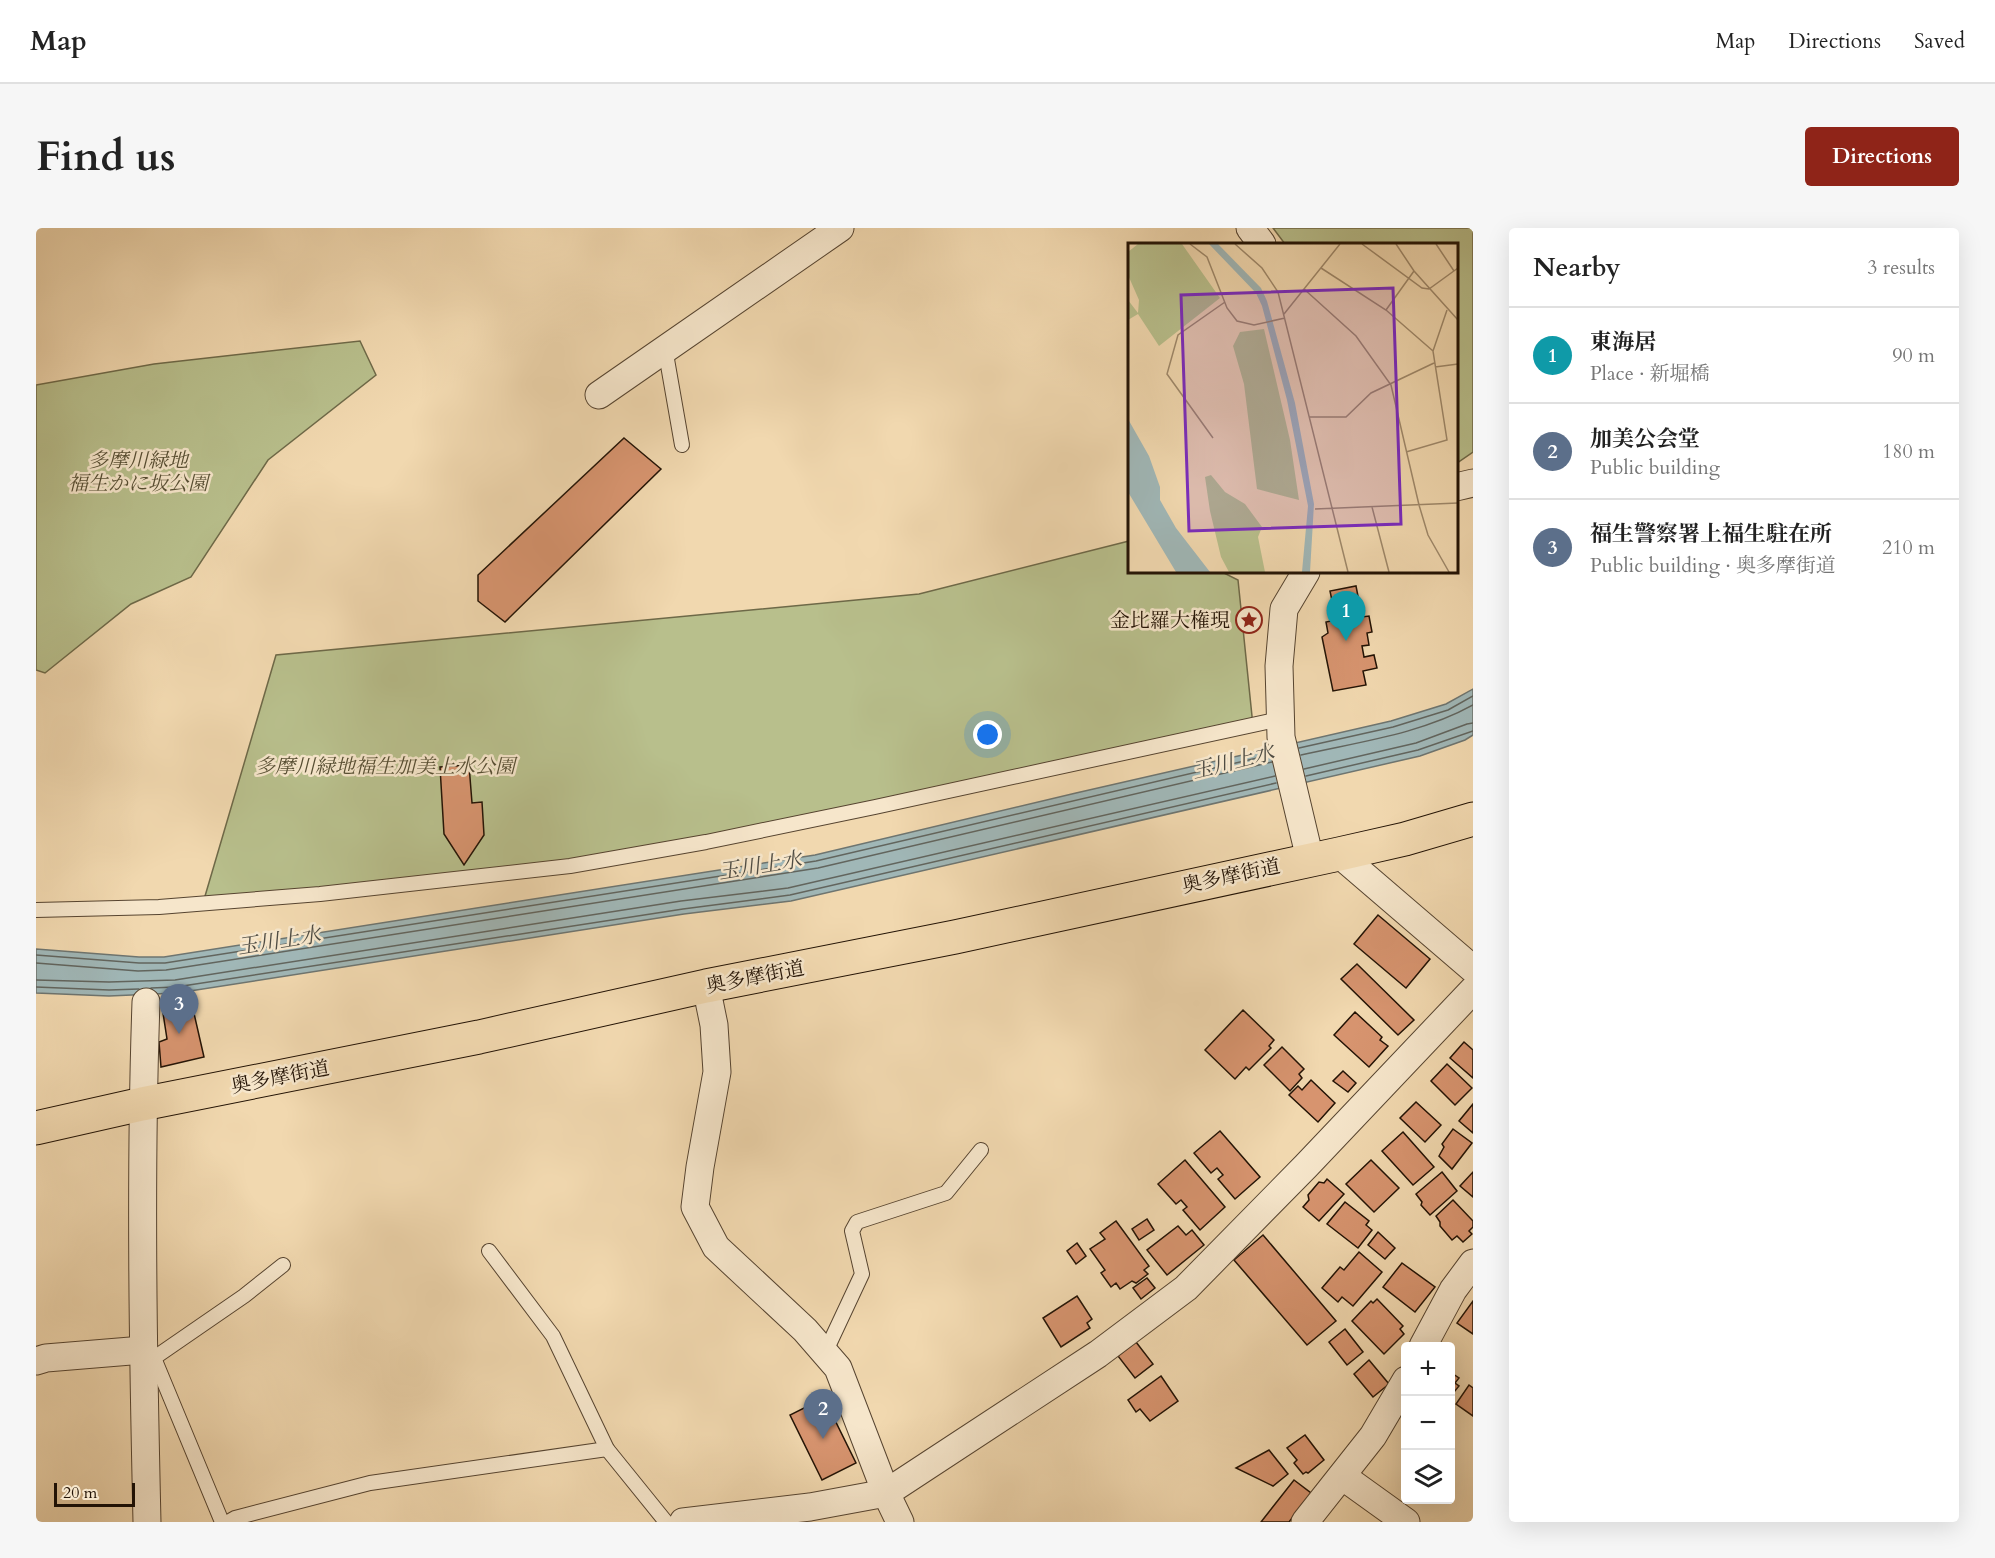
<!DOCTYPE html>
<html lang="en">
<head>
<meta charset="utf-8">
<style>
	body { margin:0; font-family:Cardo,"Noto Serif JP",serif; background:#f6f6f6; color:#222 }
	.controls { position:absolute; right:18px; bottom:18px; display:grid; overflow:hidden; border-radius:6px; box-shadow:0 6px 24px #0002 }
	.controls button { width:54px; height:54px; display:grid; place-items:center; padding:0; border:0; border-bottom:2px solid #e0e0e0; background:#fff; color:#222; font:30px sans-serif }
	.scale { position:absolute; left:18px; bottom:15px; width:81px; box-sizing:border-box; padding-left:6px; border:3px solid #231305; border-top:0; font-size:16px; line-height:21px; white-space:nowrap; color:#231305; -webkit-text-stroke:4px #f6e6cb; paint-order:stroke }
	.you { position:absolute; left:952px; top:507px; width:21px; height:21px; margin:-15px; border:4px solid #fff; border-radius:50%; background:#1a73e8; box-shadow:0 0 0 9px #1a73e833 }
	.badge { display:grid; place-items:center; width:39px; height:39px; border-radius:50%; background:#8f2418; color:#fff; font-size:20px; font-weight:700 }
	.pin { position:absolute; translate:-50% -50px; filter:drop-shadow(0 2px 3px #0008) }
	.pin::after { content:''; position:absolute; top:32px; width:21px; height:18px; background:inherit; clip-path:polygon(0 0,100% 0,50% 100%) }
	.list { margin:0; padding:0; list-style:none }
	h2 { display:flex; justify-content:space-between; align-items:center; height:78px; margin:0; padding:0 24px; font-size:26px }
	h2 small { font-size:20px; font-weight:400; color:#767676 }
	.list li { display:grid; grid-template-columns:39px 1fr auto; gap:18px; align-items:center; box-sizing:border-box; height:96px; padding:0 24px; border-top:2px solid #e0e0e0 }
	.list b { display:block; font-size:22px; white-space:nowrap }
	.list p { margin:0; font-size:20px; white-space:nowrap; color:#767676 }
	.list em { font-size:20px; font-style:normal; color:#767676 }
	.icon { flex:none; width:33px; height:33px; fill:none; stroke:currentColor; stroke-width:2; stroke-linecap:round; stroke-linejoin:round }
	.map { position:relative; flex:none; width:1437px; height:1294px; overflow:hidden; border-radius:6px }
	header { display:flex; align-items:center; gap:36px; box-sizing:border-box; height:84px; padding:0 30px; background:#fff; border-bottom:2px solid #e0e0e0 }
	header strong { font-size:28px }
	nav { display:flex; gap:33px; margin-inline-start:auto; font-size:21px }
	.intro { display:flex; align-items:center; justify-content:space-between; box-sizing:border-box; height:144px; padding:0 36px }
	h1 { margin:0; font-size:42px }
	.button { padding:15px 27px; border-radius:6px; background:#8f2418; color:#fff; font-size:21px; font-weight:700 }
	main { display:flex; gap:36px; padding:0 36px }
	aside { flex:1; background:#fff; border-radius:6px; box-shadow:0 6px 24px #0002 }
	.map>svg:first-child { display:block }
	.green { fill:#b8bf8c; stroke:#6e6948; stroke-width:1.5 }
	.water { fill:#a0b7b7; stroke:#6e7570; stroke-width:1.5 }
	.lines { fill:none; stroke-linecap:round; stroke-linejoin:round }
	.shore { stroke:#62655e; stroke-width:1.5 }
	.building { fill:#d7946f; stroke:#231305; stroke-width:1.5 }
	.service-casing { stroke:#564430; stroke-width:16 }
	.minor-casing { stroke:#564430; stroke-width:29 }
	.primary-casing { stroke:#231305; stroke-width:35 }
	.service { stroke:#f6e6cb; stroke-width:14 }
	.minor { stroke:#f6e6cb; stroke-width:27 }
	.primary { stroke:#f1d8af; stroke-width:33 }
	.labels { text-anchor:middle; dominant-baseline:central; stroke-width:5; stroke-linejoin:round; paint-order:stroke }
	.park-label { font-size:20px; font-style:italic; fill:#574f34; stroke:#f6e6cb }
	.poi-label { font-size:20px; fill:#231305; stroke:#f6e6cb; text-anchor:end }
	.street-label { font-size:20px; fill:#231305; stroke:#f6e6cb }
	.water-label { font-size:21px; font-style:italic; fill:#4f4c43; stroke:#f6e6cb }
	.inset-road { fill:none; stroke:#9f896b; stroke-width:1.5 }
	.view { fill:#7b2cbf; fill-opacity:0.15; stroke:#7b2cbf; stroke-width:3 }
	.inset-edge { fill:none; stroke:#231305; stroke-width:3 }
</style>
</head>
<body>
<header>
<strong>Map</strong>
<nav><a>Map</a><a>Directions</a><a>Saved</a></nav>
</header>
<div class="intro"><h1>Find us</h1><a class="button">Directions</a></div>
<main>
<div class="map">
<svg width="1437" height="1294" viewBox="0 0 1437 1294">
	<rect width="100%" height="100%" fill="#f1d8af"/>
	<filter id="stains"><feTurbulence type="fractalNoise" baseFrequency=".00333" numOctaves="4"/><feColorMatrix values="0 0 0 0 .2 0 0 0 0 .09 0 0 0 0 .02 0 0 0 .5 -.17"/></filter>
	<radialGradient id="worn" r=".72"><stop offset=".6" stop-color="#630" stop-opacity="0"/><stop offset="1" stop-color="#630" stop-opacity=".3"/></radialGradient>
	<g class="green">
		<path d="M 1237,0 L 1437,0 L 1437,224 L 1421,235 L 1420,16 L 1249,16 Z"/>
		<path d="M 324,113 L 340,147 L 232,232 L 155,349 L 95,376 L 9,445 L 0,442 L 0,157 L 118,136 Z"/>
		<path d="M 1093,313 L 1094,344 L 1186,344 L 1202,352 L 1217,498 L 534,638 L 167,675 L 240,427 L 883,366 Z"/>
	</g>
	<path class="water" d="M 1437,461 L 1437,507 L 1429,512 L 1384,528 L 755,673 L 648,686 L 141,765 L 73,768 L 0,765 L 0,721 L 103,729 L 128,729 L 779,627 L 1040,565 L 1355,493 L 1410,476 Z"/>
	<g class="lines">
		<g class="shore">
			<path d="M 1263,520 L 1357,499 L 1412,482 L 1437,468"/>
			<path d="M 1265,527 C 1322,514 1385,506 1437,477"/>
			<path d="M 1268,541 L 1380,515 L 1431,496 L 1437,495"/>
			<path d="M 1270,548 L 1382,522 L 1437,503"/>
			<path d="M 0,727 L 103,735 L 129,735 L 780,633 L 1234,527"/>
			<path d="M 0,735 L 102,743 L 130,742 L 782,640 L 1236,534"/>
			<path d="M 0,752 L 73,754 L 139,752 L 645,673 L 752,660 L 1239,548"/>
			<path d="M 0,759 L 73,762 L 103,761"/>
			<path d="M 115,760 L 140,759 L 647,681 L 754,667 L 1240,555"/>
		</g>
	</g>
	<g class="building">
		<path d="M 588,210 L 625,241 L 469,394 L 442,373 L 442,347 Z"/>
		<path d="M 1320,358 L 1326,389 L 1333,388 L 1336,404 L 1331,405 L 1333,417 L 1326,418 L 1328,429 L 1338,427 L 1341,440 L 1327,443 L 1330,457 L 1297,463 L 1286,409 L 1292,405 L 1290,394 L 1300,392 L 1294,363 Z"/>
		<path d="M 433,537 L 436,575 L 446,574 L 448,607 L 428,637 L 408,606 L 404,539 Z"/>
		<path d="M 1342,687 L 1394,731 L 1370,760 L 1318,716 Z"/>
		<path d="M 1321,736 L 1378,792 L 1362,807 L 1305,751 Z"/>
		<path d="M 157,781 L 168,829 L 125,839 L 123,814 L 131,811 L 127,785 Z"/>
		<path d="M 1207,782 L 1238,812 L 1233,818 L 1235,820 L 1213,842 L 1210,839 L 1199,851 L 1169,822 Z"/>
		<path d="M 1319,784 L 1346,809 L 1344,812 L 1352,818 L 1333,839 L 1298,807 Z"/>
		<path d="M 1428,814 L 1437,822 L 1437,850 L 1414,830 Z"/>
		<path d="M 1246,819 L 1268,841 L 1263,846 L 1266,850 L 1254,863 L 1228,837 Z"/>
		<path d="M 1411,836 L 1436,860 L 1419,877 L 1395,853 Z"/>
		<path d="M 1307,843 L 1320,855 L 1312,864 L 1297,853 Z"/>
		<path d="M 1275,852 L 1299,875 L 1282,894 L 1253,867 L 1262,858 L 1266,862 Z"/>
		<path d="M 1380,874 L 1405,897 L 1389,914 L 1364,890 Z"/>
		<path d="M 1437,876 L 1437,905 L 1423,893 Z"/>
		<path d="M 1417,901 L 1436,915 L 1416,941 L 1403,928 L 1408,919 L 1406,916 Z"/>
		<path d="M 1184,903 L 1224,949 L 1199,971 L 1182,951 L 1187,947 L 1181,940 L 1175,945 L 1158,925 Z"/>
		<path d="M 1367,904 L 1398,939 L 1377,957 L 1346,923 Z"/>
		<path d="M 1149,932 L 1189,979 L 1164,1002 L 1147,982 L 1151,979 L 1145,972 L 1140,976 L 1122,956 Z"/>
		<path d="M 1335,932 L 1363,960 L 1338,984 L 1310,956 Z"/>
		<path d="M 1406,944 L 1421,963 L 1394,987 L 1385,977 L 1386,974 L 1380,966 Z"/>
		<path d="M 1437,944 L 1437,969 L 1424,958 Z"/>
		<path d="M 1291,951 L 1308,966 L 1283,993 L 1267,979 L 1273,972 L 1272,967 L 1283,954 L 1288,955 Z"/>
		<path d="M 1417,972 L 1437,993 L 1437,999 L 1433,1003 L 1436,1006 L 1427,1014 L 1421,1008 L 1416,1012 L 1404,998 L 1404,994 L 1400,988 Z"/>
		<path d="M 1309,974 L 1333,993 L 1330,997 L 1336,1002 L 1322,1020 L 1291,996 Z"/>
		<path d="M 1111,991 L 1118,1002 L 1103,1012 L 1096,1001 Z"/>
		<path d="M 1080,993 L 1113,1038 L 1108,1042 L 1112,1046 L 1100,1055 L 1096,1053 L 1084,1061 L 1080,1055 L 1075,1059 L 1065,1045 L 1069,1042 L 1054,1021 L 1069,1011 L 1064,1005 Z"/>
		<path d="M 1142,998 L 1150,1007 L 1156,1002 L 1168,1017 L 1131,1047 L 1111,1022 Z"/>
		<path d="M 1342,1004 L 1359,1020 L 1349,1031 L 1332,1017 Z"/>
		<path d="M 1227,1007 L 1300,1093 L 1271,1117 L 1198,1032 Z"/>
		<path d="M 1041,1015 L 1050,1028 L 1040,1036 L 1031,1023 Z"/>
		<path d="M 1323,1024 L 1346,1044 L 1317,1078 L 1306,1069 L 1302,1074 L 1286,1060 L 1304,1039 L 1308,1042 Z"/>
		<path d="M 1366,1035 L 1399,1059 L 1379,1084 L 1347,1059 Z"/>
		<path d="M 1111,1050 L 1119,1060 L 1105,1071 L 1097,1060 Z"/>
		<path d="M 1041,1068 L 1056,1091 L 1051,1095 L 1054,1100 L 1025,1119 L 1007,1090 Z"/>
		<path d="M 1341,1071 L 1367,1098 L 1364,1101 L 1368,1106 L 1348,1126 L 1316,1093 L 1335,1073 L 1337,1075 Z"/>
		<path d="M 1437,1073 L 1437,1106 L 1421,1095 Z"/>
		<path d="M 1309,1101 L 1327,1124 L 1311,1137 L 1293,1114 Z"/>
		<path d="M 1100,1114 L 1117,1136 L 1099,1150 L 1082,1128 Z"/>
		<path d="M 1333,1132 L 1353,1156 L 1337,1169 L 1318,1146 Z"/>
		<path d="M 1414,1144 L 1423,1150 L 1419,1155 L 1423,1158 L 1414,1169 Z"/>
		<path d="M 1125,1148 L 1142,1173 L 1114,1193 L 1104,1181 L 1100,1184 L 1092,1172 Z"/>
		<path d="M 1433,1157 L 1437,1160 L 1437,1188 L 1420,1176 Z"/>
		<path d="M 788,1170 L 820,1235 L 786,1252 L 754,1187 Z"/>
		<path d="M 1269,1207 L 1288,1232 L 1272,1245 L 1270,1244 L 1267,1246 L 1258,1235 L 1261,1232 L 1251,1220 Z"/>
		<path d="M 1233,1222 L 1252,1246 L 1237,1258 L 1200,1240 Z"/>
		<path d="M 1258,1252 L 1275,1265 L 1253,1294 L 1225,1294 Z"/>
	</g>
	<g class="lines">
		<defs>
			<g id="service">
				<path d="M 629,120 L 646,217"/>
				<path d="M 0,682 L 123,679 L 284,666 L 534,638 L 670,614 L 839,579 L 1244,491"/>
				<path d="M 453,1023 L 517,1108 L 571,1221 L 630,1294"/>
				<path d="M 111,1125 L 118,1130 L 186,1294"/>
				<path d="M 789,1125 L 826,1046 L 816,1003 L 821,994 L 910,965 L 945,922"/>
				<path d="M 118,1130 L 208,1068 L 247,1037"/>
				<path d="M 192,1294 L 199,1290 L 334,1255 L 571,1221"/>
			</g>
			<g id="minor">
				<path d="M 1214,0 L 1226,16"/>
				<path d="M 563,167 L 804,0"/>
				<path d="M 1420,259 L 1437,255"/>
				<path d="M 1270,344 L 1248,381 L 1243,438 L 1245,509 L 1274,631"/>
				<path d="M 1303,626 L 1437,741"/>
				<path d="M 670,758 L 678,797 L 681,844 L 664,939 L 659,979 L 680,1019 L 769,1102 L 802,1140 L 850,1265 L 864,1294"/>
				<path d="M 110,774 C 104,947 107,1121 111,1294"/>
				<path d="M 1387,1118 L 1417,1062 L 1437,1035"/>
				<path d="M 0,1133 L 10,1130 L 107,1122"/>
				<path d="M 1306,1248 L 1370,1294"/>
				<path d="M 647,1294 L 774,1279 L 850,1265 L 1062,1126 L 1150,1060 L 1270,938 L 1437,762"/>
				<path d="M 1269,1294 L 1337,1208 L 1370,1152"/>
			</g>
			<path id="primary" d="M 0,900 L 106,876 L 443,809 L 670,758 L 919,709 L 1303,626 L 1369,611 L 1437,591"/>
		</defs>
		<use href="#service" class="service-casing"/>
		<use href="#minor" class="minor-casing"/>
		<use href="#primary" class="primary-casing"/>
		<use href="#service" class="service"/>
		<use href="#minor" class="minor"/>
		<use href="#primary" class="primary"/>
	</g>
	<defs>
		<symbol id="sight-ring" viewBox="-11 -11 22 22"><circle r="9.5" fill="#f6e6cb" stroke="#8f2418" stroke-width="1.5"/><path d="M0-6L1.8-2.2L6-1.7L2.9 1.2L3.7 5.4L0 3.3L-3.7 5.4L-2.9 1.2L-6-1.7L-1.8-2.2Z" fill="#8f2418"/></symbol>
	</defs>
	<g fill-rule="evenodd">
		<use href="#sight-ring" x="1198" y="377" width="30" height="30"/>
	</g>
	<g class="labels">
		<g class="park-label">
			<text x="102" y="232">多摩川緑地<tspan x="102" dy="23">福生かに坂公園</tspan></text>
			<text x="349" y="538">多摩川緑地福生加美上水公園</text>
		</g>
		<g class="poi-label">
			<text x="1194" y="392">金比羅大権現</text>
		</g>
		<g class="street-label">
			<text transform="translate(1195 648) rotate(-12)">奥多摩街道</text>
			<text transform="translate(719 749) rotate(-11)">奥多摩街道</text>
			<text transform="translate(244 849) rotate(-11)">奥多摩街道</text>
		</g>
		<g class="water-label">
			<text transform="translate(1197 534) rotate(-14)">玉川上水</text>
			<text transform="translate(724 638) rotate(-9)">玉川上水</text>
			<text transform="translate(243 713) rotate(-9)">玉川上水</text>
		</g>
	</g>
	<g transform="translate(1092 15)">
		<rect width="330" height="330" fill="#f1d8af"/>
		<path d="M 10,1 L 54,1 L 92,55 L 31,103 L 10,71 L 0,77 L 0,57 L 10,70 L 11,57 L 0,32 L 0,9 ZM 136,86 L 162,197 L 171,257 L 129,246 L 116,141 L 105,103 L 112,89 ZM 83,232 L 97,249 L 117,261 L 134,284 L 130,294 L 137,329 L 101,329 L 93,314 L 82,268 L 77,234 Z" fill="#b8bf8c"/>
		<path d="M 81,1 L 90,1 L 133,45 L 139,58 L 167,160 L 186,261 L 182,329 L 174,329 L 180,263 L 159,157 L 134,63 L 128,50 ZM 0,176 L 21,213 L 32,244 L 32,257 L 48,285 L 82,329 L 48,329 L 0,249 Z" fill="#a0b7b7"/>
		<path class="inset-road" d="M 62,1 L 79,14 L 99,65 L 109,78 L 126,82 L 157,75M 107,1 L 134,25 L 150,49 L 220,329M 234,1 L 294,45 L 301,46 L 330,25M 268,1 L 286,28 L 330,77M 308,1 L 326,28M 193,25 L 258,67 L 305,108M 176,46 L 228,93 L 263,142 L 291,262 L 300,292 L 321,329M 258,67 L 286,28M 156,71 L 212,1M 307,124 L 330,121M 181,174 L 218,174 L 243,150 L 306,120M 85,195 L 39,131 L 50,92 L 97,59M 278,209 L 319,197 L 305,108 L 319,67M 244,264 L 261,329M 187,266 L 330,260"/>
		<path class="view" d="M 265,45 L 273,281 L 61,288 L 53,52 Z"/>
		<rect width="330" height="330" class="inset-edge"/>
	</g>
	<rect width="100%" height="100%" filter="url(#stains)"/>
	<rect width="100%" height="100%" fill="url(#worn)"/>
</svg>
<div class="controls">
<button>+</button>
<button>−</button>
<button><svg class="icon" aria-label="layers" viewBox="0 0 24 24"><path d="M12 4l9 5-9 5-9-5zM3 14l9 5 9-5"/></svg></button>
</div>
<div class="scale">20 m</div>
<div class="you"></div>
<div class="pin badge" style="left:1310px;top:413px;background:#0f9aa8">1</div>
<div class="pin badge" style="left:787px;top:1211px;background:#5c6f8a">2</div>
<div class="pin badge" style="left:143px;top:806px;background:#5c6f8a">3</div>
</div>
<aside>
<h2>Nearby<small>3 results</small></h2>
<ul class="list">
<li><span class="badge" style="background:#0f9aa8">1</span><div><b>東海居</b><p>Place · 新堀橋</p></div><em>90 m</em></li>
<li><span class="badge" style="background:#5c6f8a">2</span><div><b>加美公会堂</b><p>Public building</p></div><em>180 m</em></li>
<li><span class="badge" style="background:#5c6f8a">3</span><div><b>福生警察署上福生駐在所</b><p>Public building · 奥多摩街道</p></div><em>210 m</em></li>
</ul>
</aside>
</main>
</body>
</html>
